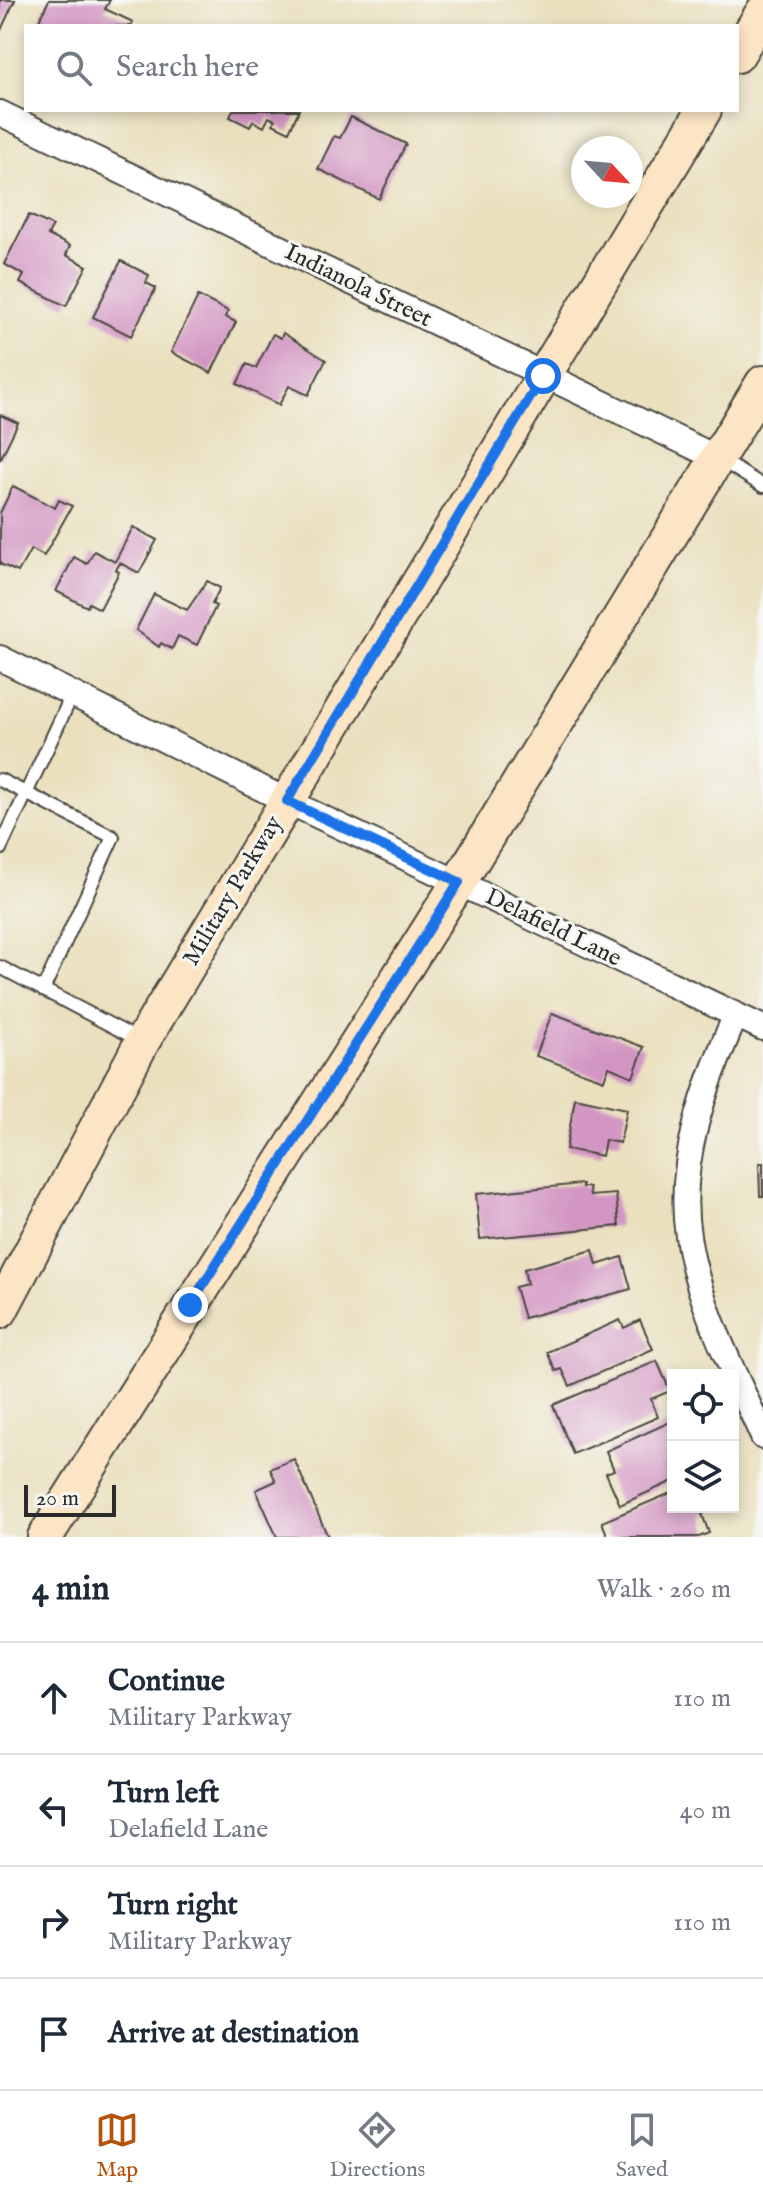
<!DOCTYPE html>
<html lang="en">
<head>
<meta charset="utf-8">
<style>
	body { margin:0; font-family:"IM FELL English",serif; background:#f2f2f3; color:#1f2937 }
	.controls { position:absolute; right:24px; bottom:24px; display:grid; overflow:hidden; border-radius:0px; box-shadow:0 4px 12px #0003 }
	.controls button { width:72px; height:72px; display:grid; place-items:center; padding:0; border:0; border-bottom:2px solid #e0e1e3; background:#fff; color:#1f2937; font:40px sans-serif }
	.compass { position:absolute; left:571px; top:136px; width:72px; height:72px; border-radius:50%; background:#fff; box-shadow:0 4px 12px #0003; rotate:116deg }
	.scale { position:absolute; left:24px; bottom:20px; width:92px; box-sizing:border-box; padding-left:8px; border:4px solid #2b2b2b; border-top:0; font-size:22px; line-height:28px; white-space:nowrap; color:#2b2b2b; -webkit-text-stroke:6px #f6f6f2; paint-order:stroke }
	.stop { position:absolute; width:24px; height:24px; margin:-18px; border:6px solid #1a73e8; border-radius:50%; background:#fff }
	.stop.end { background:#1a73e8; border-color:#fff; box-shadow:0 2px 8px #0008 }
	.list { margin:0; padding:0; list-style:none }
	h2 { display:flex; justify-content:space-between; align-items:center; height:104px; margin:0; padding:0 32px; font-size:34px }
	h2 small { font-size:26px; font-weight:400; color:#747a83 }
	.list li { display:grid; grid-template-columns:52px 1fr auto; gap:24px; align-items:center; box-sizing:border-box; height:112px; padding:0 32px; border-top:2px solid #e0e1e3 }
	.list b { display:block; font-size:30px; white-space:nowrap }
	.list p { margin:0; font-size:26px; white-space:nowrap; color:#747a83 }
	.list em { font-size:26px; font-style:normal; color:#747a83 }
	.icon { flex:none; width:44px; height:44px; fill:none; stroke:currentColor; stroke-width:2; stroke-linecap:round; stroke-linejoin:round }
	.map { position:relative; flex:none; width:763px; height:1537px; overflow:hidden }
	.search { position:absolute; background:#fff; box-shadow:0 4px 12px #0003; left:24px; right:24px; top:24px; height:88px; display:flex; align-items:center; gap:20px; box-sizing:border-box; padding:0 28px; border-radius:0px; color:#747a83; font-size:30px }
	.sheet { height:552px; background:#fff }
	nav { display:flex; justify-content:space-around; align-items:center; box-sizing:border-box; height:112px; border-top:2px solid #e0e1e3; background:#fff; font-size:22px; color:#747a83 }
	nav a { display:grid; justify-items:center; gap:4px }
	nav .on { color:#b45309 }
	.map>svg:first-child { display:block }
	.building { fill:#d396c3 }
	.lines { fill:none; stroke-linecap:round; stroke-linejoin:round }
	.lane-casing { stroke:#484641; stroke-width:16 }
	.street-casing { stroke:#484641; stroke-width:28 }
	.secondary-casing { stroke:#484641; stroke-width:38 }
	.lane { stroke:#fff; stroke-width:12 }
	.street { stroke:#fff; stroke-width:24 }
	.secondary { stroke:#fce5c4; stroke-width:34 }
	.route { stroke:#1a73e8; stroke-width:10 }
	.labels { text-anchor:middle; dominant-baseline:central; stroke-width:6; stroke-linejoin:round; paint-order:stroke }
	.street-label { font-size:24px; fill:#2b2b2b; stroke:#f6f6f2 }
</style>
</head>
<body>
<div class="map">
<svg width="763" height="1537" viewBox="0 0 763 1537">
	<rect width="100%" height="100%" fill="#f6f6f2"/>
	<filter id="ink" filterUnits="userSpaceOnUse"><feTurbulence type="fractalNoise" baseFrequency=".0125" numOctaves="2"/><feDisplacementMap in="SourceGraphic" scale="16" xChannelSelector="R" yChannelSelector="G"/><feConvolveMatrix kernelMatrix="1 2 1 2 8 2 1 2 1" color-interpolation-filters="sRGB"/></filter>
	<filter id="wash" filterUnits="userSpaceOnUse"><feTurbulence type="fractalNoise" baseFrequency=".006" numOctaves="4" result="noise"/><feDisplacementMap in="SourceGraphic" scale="32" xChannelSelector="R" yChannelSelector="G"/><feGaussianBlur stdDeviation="1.8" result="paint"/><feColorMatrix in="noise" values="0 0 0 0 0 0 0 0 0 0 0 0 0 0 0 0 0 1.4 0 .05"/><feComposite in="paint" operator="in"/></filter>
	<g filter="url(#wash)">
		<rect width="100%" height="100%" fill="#eae0be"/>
		<g id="blocks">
			<g class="building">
				<path d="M 0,0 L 15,0 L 0,32 Z"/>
				<path d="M 49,0 L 110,0 L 105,9 L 133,22 L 131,26 L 36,26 Z"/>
				<path d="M 233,110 L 299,110 L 289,132 L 273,124 L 275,120 L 269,117 L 264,127 L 253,121 L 250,127 L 230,117 Z"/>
				<path d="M 351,117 L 406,144 L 379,199 L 318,169 L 334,136 L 340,138 Z"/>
				<path d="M 29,215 L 53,226 L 48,235 L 70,246 L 66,255 L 87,266 L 66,306 L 20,283 L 24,275 L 4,264 Z"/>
				<path d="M 121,261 L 149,275 L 146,283 L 156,288 L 131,336 L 93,317 Z"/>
				<path d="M 198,296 L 228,311 L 225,317 L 236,322 L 211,373 L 171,352 Z"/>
				<path d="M 283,333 L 326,360 L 308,395 L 289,386 L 279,405 L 237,384 L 247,364 L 256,368 L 273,334 L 281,338 Z"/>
				<path d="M 0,415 L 18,423 L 0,460 Z"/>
				<path d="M 13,486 L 55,508 L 59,500 L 72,506 L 44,556 L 31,549 L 18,572 L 0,564 L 0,513 Z"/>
				<path d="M 133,527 L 157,540 L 139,573 L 120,563 L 116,570 L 119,572 L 100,609 L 89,603 L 87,607 L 56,591 L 74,557 L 87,564 L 94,551 L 115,562 Z"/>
				<path d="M 207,581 L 220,588 L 212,604 L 216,606 L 197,645 L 178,636 L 172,649 L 161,643 L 159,647 L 136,630 L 154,594 L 187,610 Z"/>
				<path d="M 552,1013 L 644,1047 L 633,1077 L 609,1067 L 604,1080 L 536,1056 Z"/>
				<path d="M 575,1098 L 627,1109 L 620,1143 L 605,1140 L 602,1156 L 566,1149 Z"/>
				<path d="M 759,1163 L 763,1163 L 763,1196 L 760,1196 Z"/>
				<path d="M 582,1184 L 582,1187 L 589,1187 L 590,1196 L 616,1194 L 619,1226 L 480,1239 L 476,1194 Z"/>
				<path d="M 593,1250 L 597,1265 L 622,1257 L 631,1289 L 524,1318 L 515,1287 L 527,1284 L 524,1269 Z"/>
				<path d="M 620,1320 L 624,1328 L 640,1320 L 653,1349 L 570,1386 L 562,1369 L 556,1371 L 547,1352 Z"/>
				<path d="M 657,1361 L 670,1391 L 651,1399 L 658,1417 L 573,1454 L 553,1405 Z"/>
				<path d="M 670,1422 L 673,1481 L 620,1505 L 606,1473 L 614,1470 L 606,1451 Z"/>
				<path d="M 294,1459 L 328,1537 L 277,1537 L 256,1490 L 276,1481 L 270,1469 Z"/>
				<path d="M 673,1492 L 673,1507 L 719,1507 L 702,1514 L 709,1533 L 699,1537 L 608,1537 L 602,1522 Z"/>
			</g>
		</g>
	</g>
	<g filter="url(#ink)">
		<use href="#blocks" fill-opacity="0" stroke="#484641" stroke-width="2"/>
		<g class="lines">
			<defs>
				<g id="lane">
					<path d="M 718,458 L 763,486"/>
					<path d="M 0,780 L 113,837 L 43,990"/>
					<path d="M 0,849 L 73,693"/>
					<path d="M 0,967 L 139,1040"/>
				</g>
				<g id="street">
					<path d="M 0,113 L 717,458"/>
					<path d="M 0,658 L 287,801 L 763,1028"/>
					<path d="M 735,1017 C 706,1083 676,1162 688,1236 C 698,1306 735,1373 763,1437"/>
				</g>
				<g id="secondary">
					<path d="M 737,55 L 763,12"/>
					<path d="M 0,1311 L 142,1042 L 704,110"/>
					<path d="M 45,1537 L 459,882 L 763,383"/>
				</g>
			</defs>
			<use href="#lane" class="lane-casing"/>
			<use href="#street" class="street-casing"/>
			<use href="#secondary" class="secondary-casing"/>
			<use href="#lane" class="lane"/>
			<use href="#street" class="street"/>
			<use href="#secondary" class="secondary"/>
		</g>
	</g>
	<g class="lines" filter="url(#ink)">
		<path class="route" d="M 190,1305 L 459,882 L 287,801 L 543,376"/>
	</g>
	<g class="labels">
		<g class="street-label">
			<text transform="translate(358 286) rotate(26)">Indianola Street</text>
			<text transform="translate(233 891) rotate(-59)">Military Parkway</text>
			<text transform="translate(553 928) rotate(26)">Delafield Lane</text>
		</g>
	</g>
</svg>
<div class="controls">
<button><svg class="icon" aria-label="locate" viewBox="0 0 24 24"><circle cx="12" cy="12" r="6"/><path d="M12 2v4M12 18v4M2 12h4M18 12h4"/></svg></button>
<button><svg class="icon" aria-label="layers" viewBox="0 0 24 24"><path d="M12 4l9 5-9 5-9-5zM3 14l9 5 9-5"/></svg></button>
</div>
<svg class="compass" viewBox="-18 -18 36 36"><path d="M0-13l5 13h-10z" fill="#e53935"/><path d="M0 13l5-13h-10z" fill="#747a83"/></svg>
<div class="scale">20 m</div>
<div class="stop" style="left:543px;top:376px"></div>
<div class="stop end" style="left:190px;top:1305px"></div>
<div class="search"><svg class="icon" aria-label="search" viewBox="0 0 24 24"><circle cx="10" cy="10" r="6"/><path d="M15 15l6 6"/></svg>Search here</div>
</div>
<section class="sheet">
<h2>4 min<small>Walk · 260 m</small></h2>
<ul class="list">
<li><svg class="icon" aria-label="ahead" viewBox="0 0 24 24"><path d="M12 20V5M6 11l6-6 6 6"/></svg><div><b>Continue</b><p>Military Parkway</p></div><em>110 m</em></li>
<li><svg class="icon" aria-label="left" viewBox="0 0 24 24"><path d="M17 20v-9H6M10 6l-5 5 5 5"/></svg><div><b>Turn left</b><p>Delafield Lane</p></div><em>40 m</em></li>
<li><svg class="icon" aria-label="right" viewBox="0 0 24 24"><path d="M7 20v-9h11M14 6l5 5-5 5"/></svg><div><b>Turn right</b><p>Military Parkway</p></div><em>110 m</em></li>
<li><svg class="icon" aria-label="arrive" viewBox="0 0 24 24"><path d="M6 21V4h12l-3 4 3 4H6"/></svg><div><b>Arrive at destination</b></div></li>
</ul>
</section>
<nav>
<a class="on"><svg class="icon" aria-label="map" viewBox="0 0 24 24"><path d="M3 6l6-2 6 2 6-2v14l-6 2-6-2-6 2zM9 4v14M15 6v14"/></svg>Map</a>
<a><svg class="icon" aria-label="directions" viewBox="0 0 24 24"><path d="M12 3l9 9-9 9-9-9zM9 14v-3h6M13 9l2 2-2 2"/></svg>Directions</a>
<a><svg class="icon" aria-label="saved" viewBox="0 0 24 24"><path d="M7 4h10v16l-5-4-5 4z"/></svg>Saved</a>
</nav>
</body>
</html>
